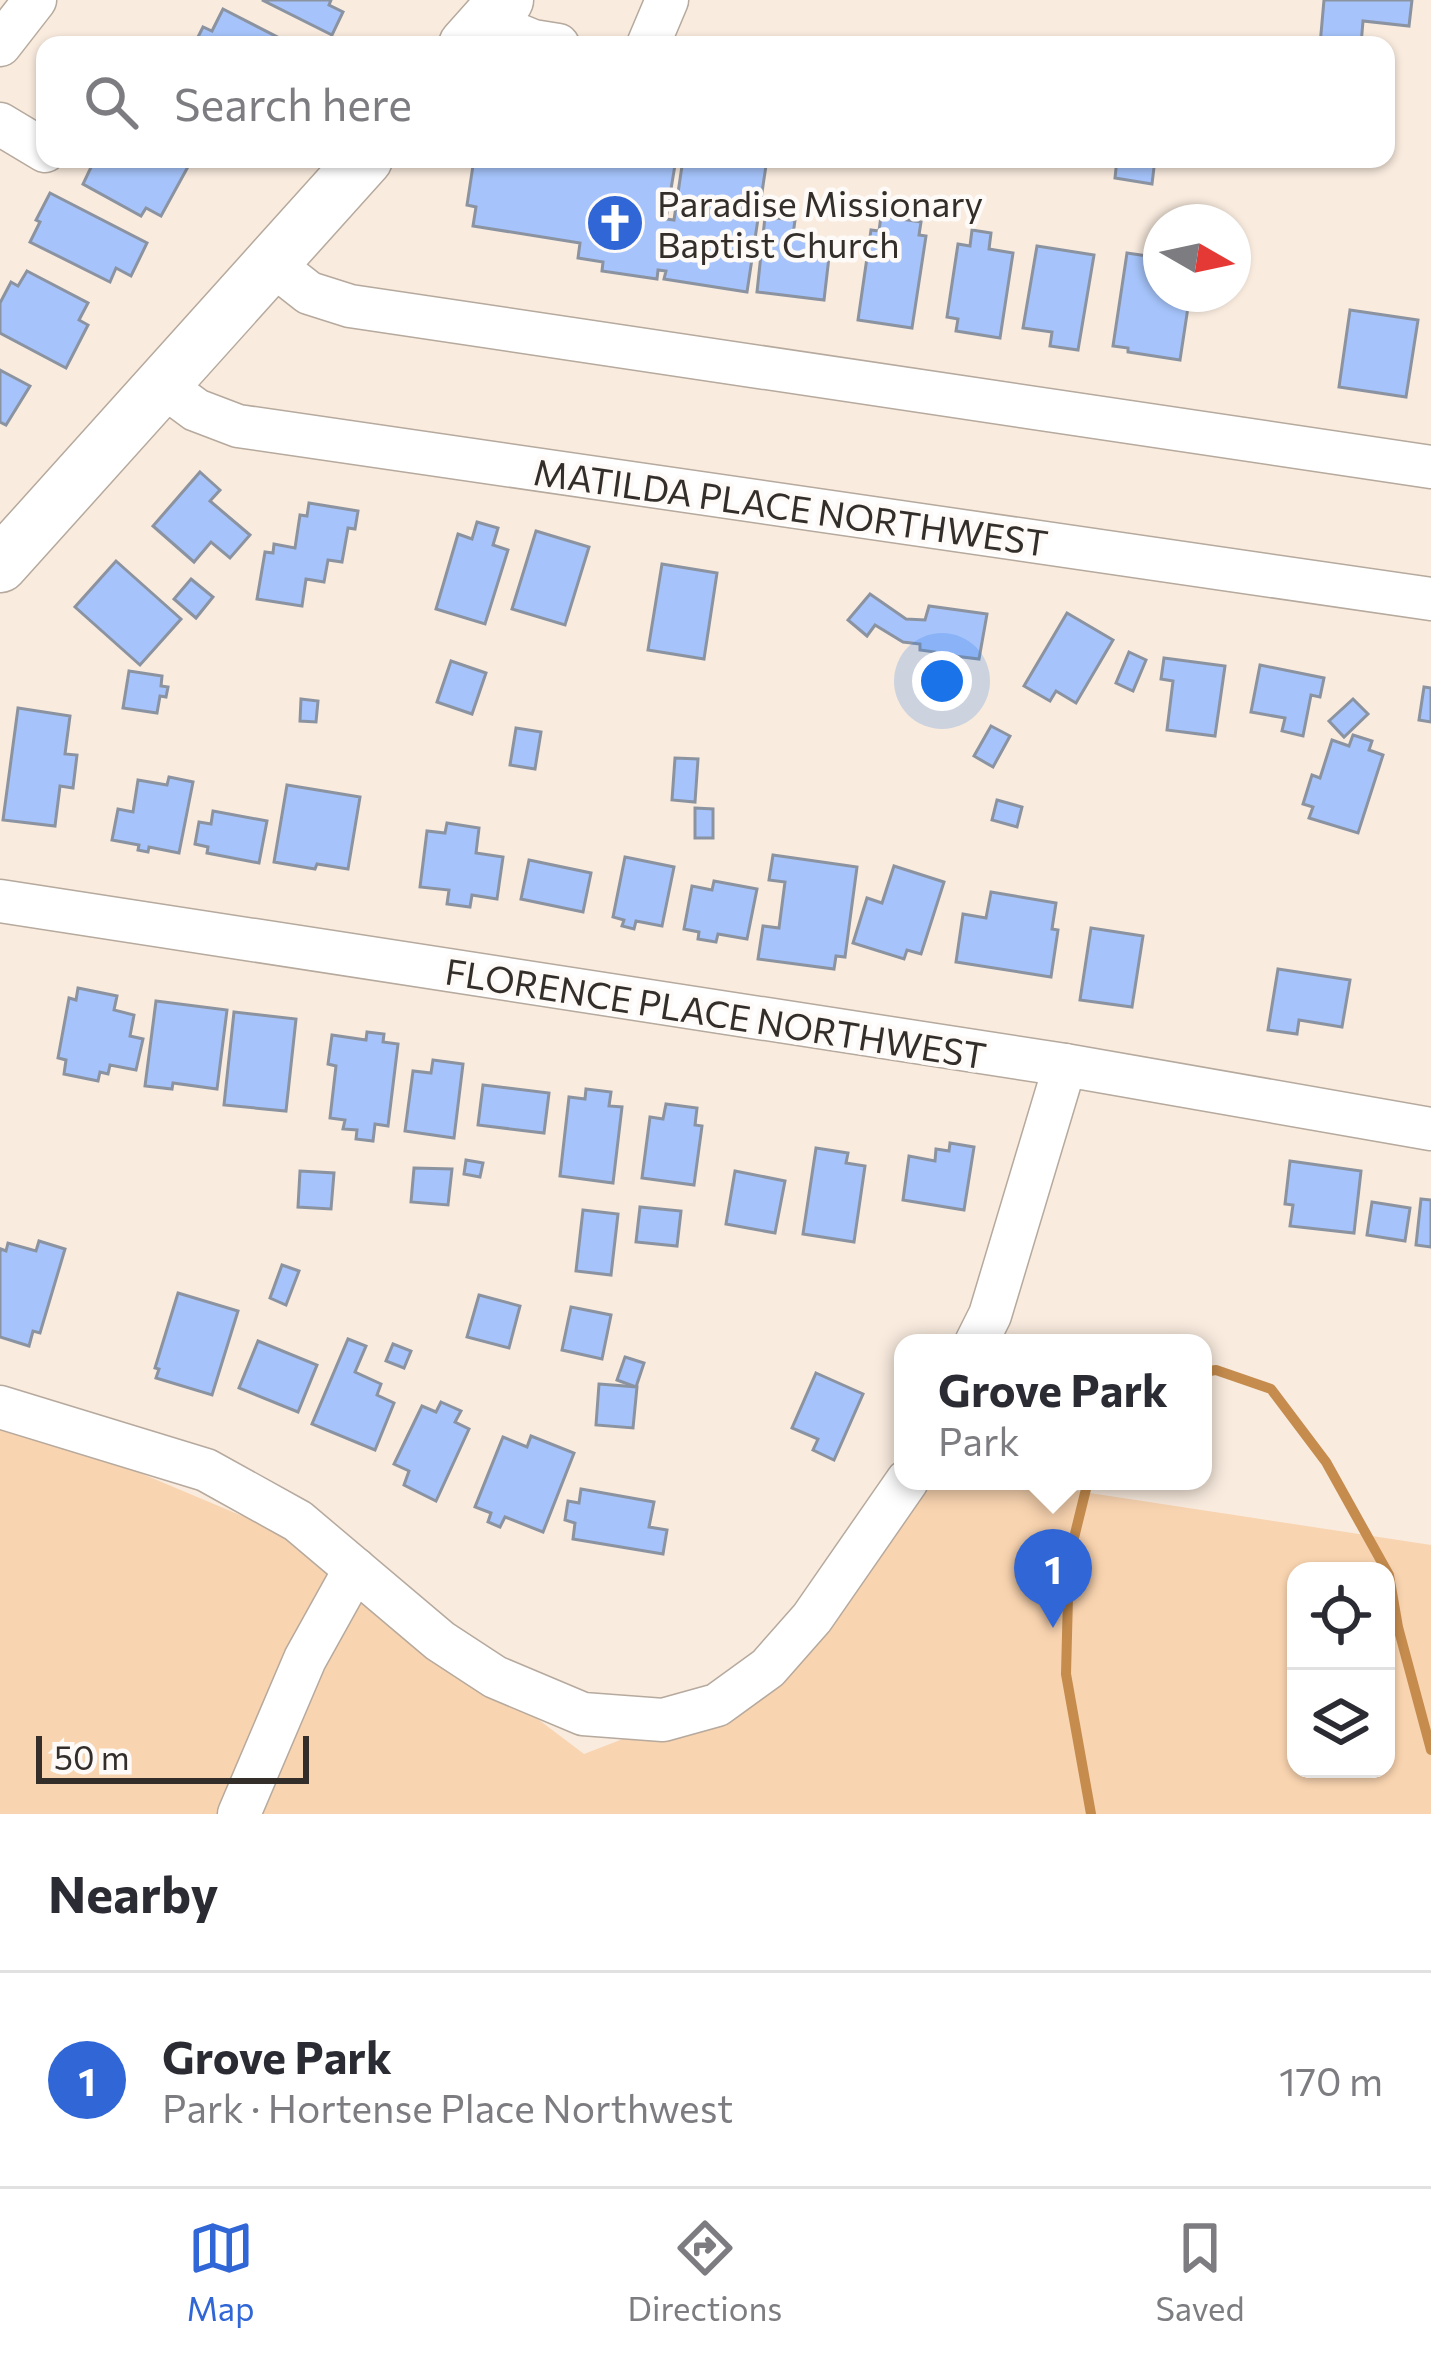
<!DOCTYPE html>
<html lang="en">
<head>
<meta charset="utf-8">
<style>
	body { margin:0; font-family:Commissioner,sans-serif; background:#f7f7f7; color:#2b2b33 }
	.controls { position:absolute; right:36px; bottom:36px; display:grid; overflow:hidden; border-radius:24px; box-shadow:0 3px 9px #0004 }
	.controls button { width:108px; height:108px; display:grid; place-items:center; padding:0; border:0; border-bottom:3px solid #e1e1e2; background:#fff; color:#2b2b33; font:60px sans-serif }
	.compass { position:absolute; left:1143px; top:204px; width:108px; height:108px; border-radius:50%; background:#fff; box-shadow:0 3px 9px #0004; rotate:99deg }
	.scale { position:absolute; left:36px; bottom:30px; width:273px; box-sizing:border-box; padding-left:12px; border:6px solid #332e29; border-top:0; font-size:33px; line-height:42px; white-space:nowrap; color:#332e29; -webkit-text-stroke:9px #fdfaf8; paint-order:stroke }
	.you { position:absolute; left:942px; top:681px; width:42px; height:42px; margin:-30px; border:9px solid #fff; border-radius:50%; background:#1a73e8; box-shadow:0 0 0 18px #1a73e833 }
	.badge { display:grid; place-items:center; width:78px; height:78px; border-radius:50%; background:#3066d5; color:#fff; font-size:39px; font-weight:700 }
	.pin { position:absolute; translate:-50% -99px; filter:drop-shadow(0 3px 6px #0008) }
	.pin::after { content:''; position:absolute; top:63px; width:42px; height:36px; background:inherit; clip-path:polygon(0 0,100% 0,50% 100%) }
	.popup { position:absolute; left:894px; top:1334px; width:318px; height:156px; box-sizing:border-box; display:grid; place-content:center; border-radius:24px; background:#fff; filter:drop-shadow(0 3px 9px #0005); font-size:39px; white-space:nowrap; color:#7c7c81 }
	.popup b { font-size:45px; color:#2b2b33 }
	.popup::after { content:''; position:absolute; left:50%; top:100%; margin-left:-24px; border:24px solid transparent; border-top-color:#fff }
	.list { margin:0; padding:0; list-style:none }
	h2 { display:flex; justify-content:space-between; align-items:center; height:156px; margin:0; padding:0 48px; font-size:51px }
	h2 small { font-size:39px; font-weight:400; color:#7c7c81 }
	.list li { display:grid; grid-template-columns:78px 1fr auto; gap:36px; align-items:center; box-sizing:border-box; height:216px; padding:0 48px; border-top:3px solid #e1e1e2 }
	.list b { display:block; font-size:45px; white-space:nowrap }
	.list p { margin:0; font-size:39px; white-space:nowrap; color:#7c7c81 }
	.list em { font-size:39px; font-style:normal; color:#7c7c81 }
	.icon { flex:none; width:66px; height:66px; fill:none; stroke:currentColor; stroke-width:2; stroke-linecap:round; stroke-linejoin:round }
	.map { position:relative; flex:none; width:1431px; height:1814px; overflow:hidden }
	.search { position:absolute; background:#fff; box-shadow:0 3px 9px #0004; left:36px; right:36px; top:36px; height:132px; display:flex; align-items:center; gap:30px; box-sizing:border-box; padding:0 42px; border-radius:24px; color:#7c7c81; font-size:45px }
	.sheet { height:372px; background:#fff }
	nav { display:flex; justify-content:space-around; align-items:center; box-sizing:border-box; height:168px; border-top:3px solid #e1e1e2; background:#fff; font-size:33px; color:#7c7c81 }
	nav a { display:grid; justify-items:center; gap:6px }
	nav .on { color:#3066d5 }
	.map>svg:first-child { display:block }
	.green { fill:#f9d4b0; fill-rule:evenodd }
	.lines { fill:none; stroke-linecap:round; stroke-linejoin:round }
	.stream { stroke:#c58c4e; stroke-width:10 }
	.building { fill:#a6c4fb; stroke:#8b93a1; stroke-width:3 }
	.minor-casing { stroke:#b6a99d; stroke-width:45 }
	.major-casing { stroke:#b6a99d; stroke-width:57 }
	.minor { stroke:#fff; stroke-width:42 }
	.major { stroke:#fff; stroke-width:54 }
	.labels { text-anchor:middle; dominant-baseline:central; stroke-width:9; stroke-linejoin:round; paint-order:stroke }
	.poi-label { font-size:36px; fill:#332e29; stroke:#fdfaf8; text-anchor:start }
	.street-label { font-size:36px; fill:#332e29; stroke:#fdfaf8 }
</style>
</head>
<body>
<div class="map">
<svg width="1431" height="1814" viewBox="0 0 1431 1814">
	<rect width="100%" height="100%" fill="#f9ebde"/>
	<path class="green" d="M 0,1414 L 304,1542 L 584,1754 L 763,1685 L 934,1481 L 1011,1481 L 1431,1545 L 1431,1814 L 0,1814 ZM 1296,1571 L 1386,1571 L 1386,1769 L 1296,1769 Z"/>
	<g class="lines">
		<g class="stream">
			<path d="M 1203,1372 L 1216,1370 L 1271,1389 L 1326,1462 L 1389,1575 L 1398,1627 L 1431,1750"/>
			<path d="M 1088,1481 L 1069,1558 L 1066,1674 L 1091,1814"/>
		</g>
	</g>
	<g class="building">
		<path d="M 262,0 L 331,0 L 329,5 L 343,12 L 332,35 Z"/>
		<path d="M 1324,0 L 1412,0 L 1409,26 L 1363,21 L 1361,45 L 1320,45 Z"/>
		<path d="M 223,9 L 291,44 L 291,45 L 194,45 L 203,27 L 212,31 Z"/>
		<path d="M 103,159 L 183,159 L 190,163 L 161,216 L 146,208 L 141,216 L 83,184 L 93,163 L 99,166 Z"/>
		<path d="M 474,159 L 676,159 L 666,219 L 674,220 L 683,159 L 767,159 L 747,292 L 664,279 L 666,271 L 658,270 L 657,279 L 602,271 L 603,262 L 578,258 L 580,243 L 473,226 L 476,207 L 467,205 Z"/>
		<path d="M 1117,159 L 1155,159 L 1152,184 L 1115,178 Z"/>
		<path d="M 50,193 L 147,243 L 131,276 L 116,268 L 110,282 L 30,242 L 40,222 L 36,220 Z"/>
		<path d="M 881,216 L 921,222 L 919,235 L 926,236 L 912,328 L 858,320 L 871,230 L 879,231 Z"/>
		<path d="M 765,217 L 795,220 L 793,235 L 831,240 L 824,300 L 757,292 Z"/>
		<path d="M 972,230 L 991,233 L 989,249 L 1013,253 L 1000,338 L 956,331 L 958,319 L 947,317 L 958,244 L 970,246 Z"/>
		<path d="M 1037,246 L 1094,255 L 1078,350 L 1050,346 L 1052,332 L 1023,328 Z"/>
		<path d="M 1127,253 L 1161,258 L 1161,294 L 1190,294 L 1180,360 L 1128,352 L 1128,348 L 1113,346 Z"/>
		<path d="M 27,271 L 88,303 L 79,320 L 88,325 L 66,368 L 0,333 L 0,303 L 11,282 L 18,286 Z"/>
		<path d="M 1350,310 L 1418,320 L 1406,397 L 1339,387 Z"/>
		<path d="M 0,370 L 30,386 L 6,425 L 0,422 Z"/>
		<path d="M 200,472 L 220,490 L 210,501 L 250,535 L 230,558 L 211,542 L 194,562 L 153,526 Z"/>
		<path d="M 309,503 L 358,511 L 355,529 L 348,528 L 342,562 L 328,560 L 324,582 L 306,579 L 302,606 L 257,599 L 265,552 L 273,553 L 274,544 L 295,548 L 300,515 L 307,516 Z"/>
		<path d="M 477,522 L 498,528 L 493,545 L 508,550 L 485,624 L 436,609 L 458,534 L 472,539 Z"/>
		<path d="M 536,531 L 589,547 L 565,625 L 512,609 Z"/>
		<path d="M 116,561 L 181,619 L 140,665 L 75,607 Z"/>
		<path d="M 662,564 L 717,573 L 704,659 L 648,650 Z"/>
		<path d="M 191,579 L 213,597 L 196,618 L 174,599 Z"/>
		<path d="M 870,594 L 906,619 L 925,620 L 929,606 L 987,614 L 979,659 L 954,656 L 953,666 L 935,664 L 935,652 L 920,650 L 920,644 L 903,642 L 875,625 L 867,636 L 848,620 Z"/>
		<path d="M 1067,613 L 1113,640 L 1076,703 L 1056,691 L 1050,701 L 1024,686 Z"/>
		<path d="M 1129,652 L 1146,660 L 1133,691 L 1116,683 Z"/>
		<path d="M 1164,658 L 1225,666 L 1215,736 L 1167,730 L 1173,681 L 1161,679 Z"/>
		<path d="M 451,661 L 486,673 L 472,714 L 437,702 Z"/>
		<path d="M 1260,665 L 1324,678 L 1320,697 L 1311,695 L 1303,736 L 1282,731 L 1285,718 L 1251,712 Z"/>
		<path d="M 129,671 L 162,676 L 161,686 L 168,687 L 166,697 L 160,696 L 157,713 L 123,708 Z"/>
		<path d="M 1424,687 L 1431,688 L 1431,722 L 1419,720 Z"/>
		<path d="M 301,699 L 318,701 L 316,722 L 300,721 Z"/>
		<path d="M 1353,699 L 1368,714 L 1344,737 L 1329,721 Z"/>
		<path d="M 18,708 L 70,716 L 65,754 L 77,755 L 73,788 L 60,786 L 55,826 L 3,820 Z"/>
		<path d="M 991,726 L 1010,736 L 993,767 L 974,756 Z"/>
		<path d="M 516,728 L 541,732 L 535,769 L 510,765 Z"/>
		<path d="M 1353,735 L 1372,741 L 1369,750 L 1383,755 L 1358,833 L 1309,818 L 1313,807 L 1303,804 L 1312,775 L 1320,778 L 1332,740 L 1349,746 Z"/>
		<path d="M 675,758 L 698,759 L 695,802 L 672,800 Z"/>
		<path d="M 169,777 L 193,782 L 179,853 L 149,847 L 148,852 L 138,850 L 139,845 L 112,840 L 118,809 L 133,812 L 138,780 L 167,785 Z"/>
		<path d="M 287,785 L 360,797 L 348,869 L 317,864 L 315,869 L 274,862 Z"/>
		<path d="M 997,800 L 1022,807 L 1017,827 L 992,820 Z"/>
		<path d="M 695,808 L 713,809 L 713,838 L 695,838 Z"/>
		<path d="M 213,811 L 267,821 L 259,863 L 207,853 L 208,847 L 195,844 L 199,822 L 211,824 Z"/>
		<path d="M 447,823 L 479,828 L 476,853 L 503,857 L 497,899 L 472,895 L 470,907 L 447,904 L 449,890 L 420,887 L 427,831 L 445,833 Z"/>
		<path d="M 773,855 L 857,867 L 845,957 L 836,956 L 834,969 L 758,959 L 763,926 L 779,928 L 785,882 L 769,880 Z"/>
		<path d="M 625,857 L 674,867 L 662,926 L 636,921 L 634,929 L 622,926 L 624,920 L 613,917 Z"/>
		<path d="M 529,860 L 591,873 L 583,912 L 521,899 Z"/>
		<path d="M 894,866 L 944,882 L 921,954 L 907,950 L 904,959 L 853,943 L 867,898 L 882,903 Z"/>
		<path d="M 714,881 L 757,889 L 747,939 L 718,934 L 716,942 L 698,939 L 699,932 L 684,929 L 692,886 L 712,890 Z"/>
		<path d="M 991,892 L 1056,903 L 1052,929 L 1058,930 L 1051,977 L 956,962 L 963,914 L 986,918 Z"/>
		<path d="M 1091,928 L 1143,936 L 1132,1007 L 1080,1000 Z"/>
		<path d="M 1278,969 L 1350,980 L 1342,1027 L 1299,1020 L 1297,1034 L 1268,1030 Z"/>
		<path d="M 78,988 L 117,996 L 114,1010 L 134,1015 L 130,1036 L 143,1039 L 136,1070 L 110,1065 L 108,1074 L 100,1072 L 98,1081 L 64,1074 L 66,1060 L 58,1058 L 69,998 L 76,1000 Z"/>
		<path d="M 156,1001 L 227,1010 L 217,1089 L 173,1083 L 172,1089 L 145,1086 Z"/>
		<path d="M 234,1012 L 296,1019 L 286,1111 L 224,1105 Z"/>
		<path d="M 367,1032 L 384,1034 L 383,1042 L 398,1044 L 388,1126 L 375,1124 L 373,1141 L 356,1139 L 357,1130 L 343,1129 L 345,1120 L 330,1118 L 336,1066 L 328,1064 L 332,1035 L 366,1040 Z"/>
		<path d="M 433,1060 L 463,1064 L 454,1138 L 405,1131 L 413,1071 L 431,1073 Z"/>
		<path d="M 483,1085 L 549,1093 L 544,1133 L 478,1125 Z"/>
		<path d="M 586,1089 L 611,1092 L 609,1106 L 622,1107 L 613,1183 L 560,1176 L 569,1097 L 585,1099 Z"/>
		<path d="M 666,1104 L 697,1108 L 695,1125 L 702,1126 L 694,1185 L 642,1178 L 650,1117 L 663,1119 Z"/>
		<path d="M 950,1143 L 974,1147 L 964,1210 L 903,1200 L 909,1156 L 935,1161 L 936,1149 L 949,1151 Z"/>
		<path d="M 816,1148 L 848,1153 L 846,1163 L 865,1166 L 854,1242 L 803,1234 Z"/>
		<path d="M 466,1160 L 483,1163 L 480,1177 L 464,1174 Z"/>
		<path d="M 1290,1161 L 1361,1171 L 1354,1233 L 1290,1226 L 1293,1205 L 1285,1204 Z"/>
		<path d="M 414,1168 L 452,1169 L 448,1205 L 411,1202 Z"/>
		<path d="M 300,1171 L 334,1173 L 331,1209 L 298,1207 Z"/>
		<path d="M 735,1171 L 785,1181 L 775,1233 L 726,1224 Z"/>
		<path d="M 1421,1199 L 1431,1200 L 1431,1247 L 1416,1245 Z"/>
		<path d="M 1372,1202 L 1410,1208 L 1405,1241 L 1367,1235 Z"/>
		<path d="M 640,1207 L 681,1211 L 677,1246 L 636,1242 Z"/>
		<path d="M 583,1210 L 618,1214 L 611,1275 L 576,1271 Z"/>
		<path d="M 39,1241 L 65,1249 L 40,1333 L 33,1331 L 29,1346 L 0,1337 L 0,1252 L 1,1249 L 6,1251 L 8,1243 L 36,1251 Z"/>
		<path d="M 282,1265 L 299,1271 L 286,1305 L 270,1298 Z"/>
		<path d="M 178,1293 L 238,1311 L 212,1395 L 156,1378 L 159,1369 L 155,1368 Z"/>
		<path d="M 479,1295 L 520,1306 L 509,1348 L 467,1337 Z"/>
		<path d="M 571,1307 L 611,1315 L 602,1359 L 562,1350 Z"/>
		<path d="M 348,1339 L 366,1346 L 355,1372 L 381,1384 L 377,1395 L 394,1403 L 375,1450 L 312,1424 Z"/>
		<path d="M 258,1341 L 317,1365 L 298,1412 L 239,1388 Z"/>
		<path d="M 393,1344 L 411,1351 L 404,1368 L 386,1361 Z"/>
		<path d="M 625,1357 L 644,1363 L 636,1387 L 617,1380 Z"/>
		<path d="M 816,1373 L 863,1394 L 834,1460 L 813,1450 L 818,1439 L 792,1428 Z"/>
		<path d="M 599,1384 L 637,1387 L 633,1428 L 596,1425 Z"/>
		<path d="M 441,1402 L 461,1411 L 455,1422 L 469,1429 L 436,1501 L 404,1485 L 409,1471 L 394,1464 L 422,1406 L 436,1412 Z"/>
		<path d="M 531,1436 L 574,1453 L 543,1532 L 505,1517 L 500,1527 L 488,1522 L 491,1513 L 475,1507 L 503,1437 L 527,1447 Z"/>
		<path d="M 581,1489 L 654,1502 L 649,1527 L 667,1530 L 663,1554 L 573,1539 L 575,1523 L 565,1520 L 568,1501 L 579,1503 Z"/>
	</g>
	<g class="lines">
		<defs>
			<g id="minor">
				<path d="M 487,22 L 533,41 L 558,45"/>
				<path d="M 0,45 L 35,0"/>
				<path d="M 648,45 L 667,0"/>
				<path d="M 0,124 L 45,151"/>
				<path d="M 272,264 L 309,293 L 350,306 L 1431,467"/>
				<path d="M 162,385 L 196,410 L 238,426 L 1431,599"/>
				<path d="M 0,901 L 1065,1065 L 1431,1129"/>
				<path d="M 976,1343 L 990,1315 L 1065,1065"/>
				<path d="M 0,1407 L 206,1470 L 298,1521 L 440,1641 L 495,1677 L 583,1714 L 663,1720 L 717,1705 L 768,1668 L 812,1618 L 907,1481"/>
				<path d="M 239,1814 L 305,1659 L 355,1569"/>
			</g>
			<g id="major">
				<path d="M 466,45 L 506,0"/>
				<path d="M 0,565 L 365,159"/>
			</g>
		</defs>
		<use href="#minor" class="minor-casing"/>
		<use href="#major" class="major-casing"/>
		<use href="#minor" class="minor"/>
		<use href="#major" class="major"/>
	</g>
	<defs>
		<symbol id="church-disc" viewBox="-11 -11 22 22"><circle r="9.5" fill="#3066d5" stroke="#fdfaf8"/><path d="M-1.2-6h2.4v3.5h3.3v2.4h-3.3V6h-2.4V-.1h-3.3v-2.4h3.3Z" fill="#fff"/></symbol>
	</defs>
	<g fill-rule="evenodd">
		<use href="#church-disc" x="582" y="190" width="66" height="66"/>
	</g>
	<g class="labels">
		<g class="poi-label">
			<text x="657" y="202">Paradise Missionary<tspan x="657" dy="41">Baptist Church</tspan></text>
		</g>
		<g class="street-label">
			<text transform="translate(791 506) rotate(8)">MATILDA PLACE NORTHWEST</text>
			<text transform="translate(716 1012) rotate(9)">FLORENCE PLACE NORTHWEST</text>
		</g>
	</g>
</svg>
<div class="controls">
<button><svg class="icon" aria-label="locate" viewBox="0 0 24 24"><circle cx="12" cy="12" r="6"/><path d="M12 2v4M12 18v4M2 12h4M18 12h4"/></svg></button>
<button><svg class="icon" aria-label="layers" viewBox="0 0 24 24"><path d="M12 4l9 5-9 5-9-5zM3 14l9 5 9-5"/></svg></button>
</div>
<svg class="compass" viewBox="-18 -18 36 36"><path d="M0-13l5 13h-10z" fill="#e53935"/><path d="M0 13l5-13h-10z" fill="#7c7c81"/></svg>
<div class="scale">50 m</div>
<div class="you"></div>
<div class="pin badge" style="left:1053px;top:1628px">1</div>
<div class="popup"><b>Grove Park</b>Park</div>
<div class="search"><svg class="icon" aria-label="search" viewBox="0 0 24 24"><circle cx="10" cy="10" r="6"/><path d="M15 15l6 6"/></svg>Search here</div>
</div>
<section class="sheet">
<h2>Nearby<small></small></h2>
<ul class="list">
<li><span class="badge">1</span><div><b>Grove Park</b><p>Park · Hortense Place Northwest</p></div><em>170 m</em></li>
</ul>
</section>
<nav>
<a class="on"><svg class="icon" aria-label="map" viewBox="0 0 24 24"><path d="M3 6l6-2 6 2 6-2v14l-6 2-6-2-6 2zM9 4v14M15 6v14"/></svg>Map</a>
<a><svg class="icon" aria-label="directions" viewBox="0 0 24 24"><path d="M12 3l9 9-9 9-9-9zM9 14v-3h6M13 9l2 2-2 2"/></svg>Directions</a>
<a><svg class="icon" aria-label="saved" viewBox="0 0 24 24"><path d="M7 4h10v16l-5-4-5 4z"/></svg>Saved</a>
</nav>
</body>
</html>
